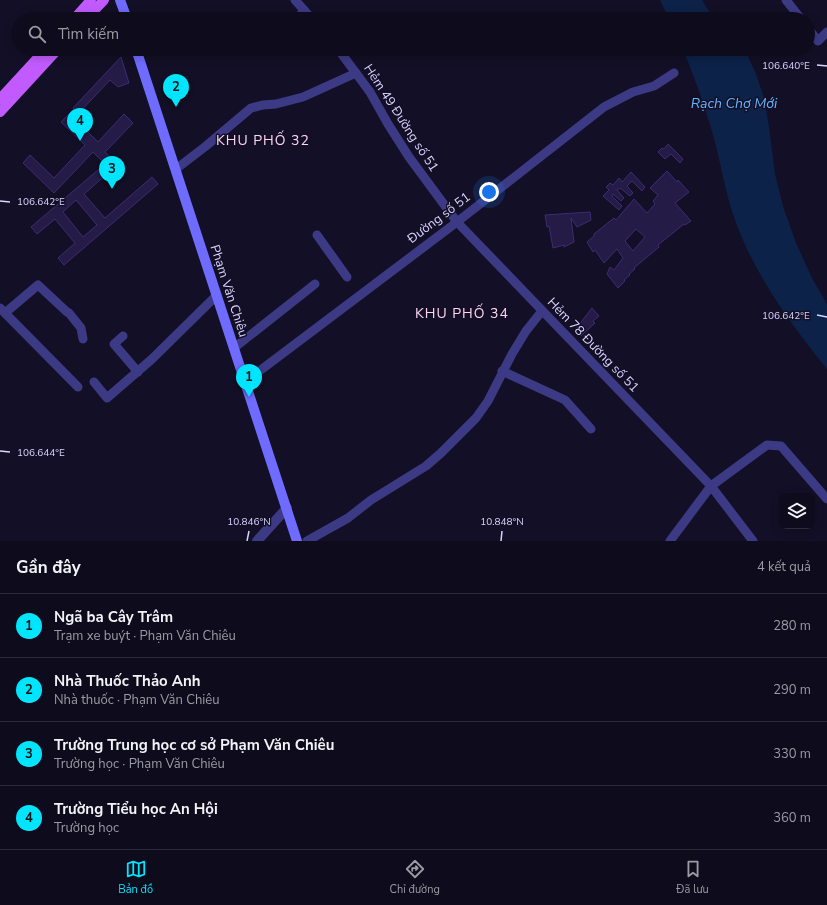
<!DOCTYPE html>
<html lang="vi">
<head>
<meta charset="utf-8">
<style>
	body { margin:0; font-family:"Nunito Sans",sans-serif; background:#1c1929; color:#f1f3f6 }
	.controls { position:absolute; right:12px; bottom:12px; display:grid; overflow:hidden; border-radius:8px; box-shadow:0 2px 10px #0003 }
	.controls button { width:36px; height:36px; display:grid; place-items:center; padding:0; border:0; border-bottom:1px solid #2e2b3b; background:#0e0b1c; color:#f1f3f6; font:20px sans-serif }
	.you { position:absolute; left:489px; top:192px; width:14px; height:14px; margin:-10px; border:3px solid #fff; border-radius:50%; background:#1a73e8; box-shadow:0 0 0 6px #1a73e833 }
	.badge { display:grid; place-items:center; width:26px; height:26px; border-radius:50%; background:#00e5ff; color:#111; font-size:13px; font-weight:700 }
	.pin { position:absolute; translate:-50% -33px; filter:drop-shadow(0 1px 2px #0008) }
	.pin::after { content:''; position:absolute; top:21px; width:14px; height:12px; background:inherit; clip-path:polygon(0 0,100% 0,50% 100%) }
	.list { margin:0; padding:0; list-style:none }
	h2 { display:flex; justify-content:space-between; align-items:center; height:52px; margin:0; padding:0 16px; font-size:17px }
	h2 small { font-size:13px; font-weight:400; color:#9b9ba3 }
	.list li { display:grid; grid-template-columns:26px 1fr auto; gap:12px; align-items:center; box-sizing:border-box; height:64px; padding:0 16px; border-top:1px solid #2e2b3b }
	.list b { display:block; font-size:15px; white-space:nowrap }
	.list p { margin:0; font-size:13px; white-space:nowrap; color:#9b9ba3 }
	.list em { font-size:13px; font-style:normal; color:#9b9ba3 }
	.icon { flex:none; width:22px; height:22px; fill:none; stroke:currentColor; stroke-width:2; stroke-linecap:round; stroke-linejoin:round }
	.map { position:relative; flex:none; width:827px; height:541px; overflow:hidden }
	.search { position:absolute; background:#0e0b1c; box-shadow:0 2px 10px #0003; left:12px; right:12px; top:12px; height:44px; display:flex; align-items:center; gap:10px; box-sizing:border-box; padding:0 14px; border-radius:22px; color:#9b9ba3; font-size:15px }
	.sheet { height:308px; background:#0e0b1c }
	nav { display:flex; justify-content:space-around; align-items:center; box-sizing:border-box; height:56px; border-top:1px solid #2e2b3b; background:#0e0b1c; font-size:11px; color:#9b9ba3 }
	nav a { display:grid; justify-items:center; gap:2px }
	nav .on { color:#00e5ff }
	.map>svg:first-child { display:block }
	.water { fill:#0c2248 }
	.building { fill:#241b47; stroke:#3b2d73; fill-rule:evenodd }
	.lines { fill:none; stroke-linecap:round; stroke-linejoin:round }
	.minor { stroke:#3d3a85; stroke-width:9 }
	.tertiary { stroke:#3d3a85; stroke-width:10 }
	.secondary { stroke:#6f6bff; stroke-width:10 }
	.primary { stroke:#c25bff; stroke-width:10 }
	.ticks { fill:none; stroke:#d9d4ff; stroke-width:1.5 }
	.labels { text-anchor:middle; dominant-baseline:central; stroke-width:3; stroke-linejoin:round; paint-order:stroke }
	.street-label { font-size:13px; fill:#d9d4ff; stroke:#130f26 }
	.water-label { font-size:14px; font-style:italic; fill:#62b6ff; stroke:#130f26 }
	.neighbourhood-label { font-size:14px; letter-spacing:1px; fill:#ffd6f0; stroke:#130f26 }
	.ticks-label { font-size:10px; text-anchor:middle; fill:#d9d4ff; stroke:#130f26; stroke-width:3; stroke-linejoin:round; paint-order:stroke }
</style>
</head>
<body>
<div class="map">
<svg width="827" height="541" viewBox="0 0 827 541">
	<rect width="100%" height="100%" fill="#130f26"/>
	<g class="water">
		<path d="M 660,0 L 702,0 L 710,13 L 715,19 L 669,19 Z"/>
		<path d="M 683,49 L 742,49 L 747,54 L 756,74 L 764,98 L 769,127 L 775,174 L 783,206 L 796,243 L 813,280 L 827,304 L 827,369 C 791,324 755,276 735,220 C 725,193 721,163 713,135 C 705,106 694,77 683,49 Z"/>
	</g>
	<g class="building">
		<path d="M 121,57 L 129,83 L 118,87 L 110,80 L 74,118 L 98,142 L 124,114 L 133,123 L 105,152 L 117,165 L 84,194 L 105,218 L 152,177 L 158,184 L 64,265 L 58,258 L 75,243 L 55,219 L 37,234 L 31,227 L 105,164 L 93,152 L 54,193 L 23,163 L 30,155 L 54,178 L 85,145 L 61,122 L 74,109 L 73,108 ZM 76,200 L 97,225 L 83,237 L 63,212 Z"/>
		<path d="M 668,144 L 683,159 L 680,163 L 671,154 L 665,159 L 658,152 L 662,148 L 664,149 Z"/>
		<path d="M 667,171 L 677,182 L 678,180 L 689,192 L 675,203 L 691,221 L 685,225 L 684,224 L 658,245 L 659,247 L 634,268 L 635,269 L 629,274 L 630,275 L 624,280 L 625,281 L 618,288 L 607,274 L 610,267 L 614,270 L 623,258 L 617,249 L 604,263 L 595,250 L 593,252 L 587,242 L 594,236 L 594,234 L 614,218 L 616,220 L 634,199 L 647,213 L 655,204 L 653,201 L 658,195 L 650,188 ZM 636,229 L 645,237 L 633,251 L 625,241 Z"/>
		<path d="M 631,172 L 645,187 L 642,191 L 632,181 L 627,186 L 633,193 L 630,196 L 620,188 L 617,190 L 624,198 L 621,201 L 613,194 L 612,196 L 622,206 L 619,210 L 603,196 L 609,190 L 606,187 L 610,183 L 613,185 L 619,178 L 622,182 Z"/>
		<path d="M 590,212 L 591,220 L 577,227 L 571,218 L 574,242 L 564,247 L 564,245 L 553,248 L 549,226 L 547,227 L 545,215 Z"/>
		<path d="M 592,308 L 599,316 L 593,321 L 595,323 L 581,336 L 575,330 Z"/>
	</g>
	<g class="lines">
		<g class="minor">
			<path d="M 295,0 L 312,19"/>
			<path d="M 786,0 L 801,19"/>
			<path d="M 297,19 L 304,10"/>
			<path d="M 808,28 L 818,41 L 827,32"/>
			<path d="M 338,49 L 370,92 L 388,124 L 409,157 L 457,222 L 711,486 L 753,541"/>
			<path d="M 268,50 L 269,49"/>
			<path d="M 176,169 L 206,146 L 251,108 L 263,105 L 276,104 L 303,97 L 356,73"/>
			<path d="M 317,235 L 347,277"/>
			<path d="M 0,308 L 78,387"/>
			<path d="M 5,313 L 38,285 L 67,312"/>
			<path d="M 69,313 L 81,328 L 83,339"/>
			<path d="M 123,336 L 114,344 L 138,372"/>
			<path d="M 234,348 L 315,284"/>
			<path d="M 502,371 L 565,400 L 591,429"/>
			<path d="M 94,382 L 107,398 L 152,359 L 217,295"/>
			<path d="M 245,382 L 457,222 L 604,107 L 633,92 L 654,86 L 674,73"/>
			<path d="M 307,541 L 348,518 L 371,500 L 426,466 L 441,453 L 476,418 L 488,401 L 512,354 L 526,331 L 542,311"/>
			<path d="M 670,541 L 711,486 L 767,445 L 781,446 L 827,499"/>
		</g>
		<path class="tertiary" d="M 257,541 L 287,508"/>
		<g class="secondary">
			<path d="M 120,0 L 127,19"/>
			<path d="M 136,49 L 297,541"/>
		</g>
		<g class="primary">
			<path d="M 74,19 L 91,0"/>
			<path d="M 86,19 L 104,0"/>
			<path d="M 0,99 L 46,49"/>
			<path d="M 0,112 L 58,49"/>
		</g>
	</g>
	<path class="ticks" d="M 817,65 L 827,66M 0,201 L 10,202M 817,315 L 827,317M 0,451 L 10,452M 247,541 L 249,531M 501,541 L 502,531"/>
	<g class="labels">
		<g class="street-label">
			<text transform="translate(401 118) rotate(57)">Hẻm 49 Đường số 51</text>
			<text transform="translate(439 218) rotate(-37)">Đường số 51</text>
			<text transform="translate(229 291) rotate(72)">Phạm Văn Chiêu</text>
			<text transform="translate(593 345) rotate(46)">Hẻm 78 Đường số 51</text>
		</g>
		<g class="water-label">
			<text x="734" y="103">Rạch Chợ Mới</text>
		</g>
		<g class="neighbourhood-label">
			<text x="263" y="140">KHU PHỐ 32</text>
			<text x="462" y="313">KHU PHỐ 34</text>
		</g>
	</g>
	<g class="ticks-label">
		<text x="786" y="69">106.640°E</text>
		<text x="41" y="205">106.642°E</text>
		<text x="786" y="319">106.642°E</text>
		<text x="41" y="456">106.644°E</text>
		<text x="249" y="525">10.846°N</text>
		<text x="502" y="525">10.848°N</text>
	</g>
</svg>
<div class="controls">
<button><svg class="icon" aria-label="layers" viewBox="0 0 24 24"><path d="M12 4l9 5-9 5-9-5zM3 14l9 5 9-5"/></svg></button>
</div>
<div class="you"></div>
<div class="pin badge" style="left:249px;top:397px">1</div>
<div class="pin badge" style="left:176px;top:107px">2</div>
<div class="pin badge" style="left:112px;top:189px">3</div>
<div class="pin badge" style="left:80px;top:141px">4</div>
<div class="search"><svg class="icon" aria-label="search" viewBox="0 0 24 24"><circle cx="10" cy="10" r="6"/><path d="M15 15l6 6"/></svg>Tìm kiếm</div>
</div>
<section class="sheet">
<h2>Gần đây<small>4 kết quả</small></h2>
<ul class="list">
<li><span class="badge">1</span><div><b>Ngã ba Cây Trâm</b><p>Trạm xe buýt · Phạm Văn Chiêu</p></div><em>280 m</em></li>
<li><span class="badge">2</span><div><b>Nhà Thuốc Thảo Anh</b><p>Nhà thuốc · Phạm Văn Chiêu</p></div><em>290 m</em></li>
<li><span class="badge">3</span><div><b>Trường Trung học cơ sở Phạm Văn Chiêu</b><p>Trường học · Phạm Văn Chiêu</p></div><em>330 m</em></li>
<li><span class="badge">4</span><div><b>Trường Tiểu học An Hội</b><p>Trường học</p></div><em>360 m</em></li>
</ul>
</section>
<nav>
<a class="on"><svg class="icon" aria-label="map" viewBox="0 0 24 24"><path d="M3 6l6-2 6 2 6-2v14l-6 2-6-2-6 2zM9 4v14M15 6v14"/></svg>Bản đồ</a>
<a><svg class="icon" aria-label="directions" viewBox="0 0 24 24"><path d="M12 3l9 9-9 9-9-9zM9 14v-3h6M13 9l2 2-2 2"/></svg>Chỉ đường</a>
<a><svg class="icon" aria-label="saved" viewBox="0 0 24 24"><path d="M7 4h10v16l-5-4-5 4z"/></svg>Đã lưu</a>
</nav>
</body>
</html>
